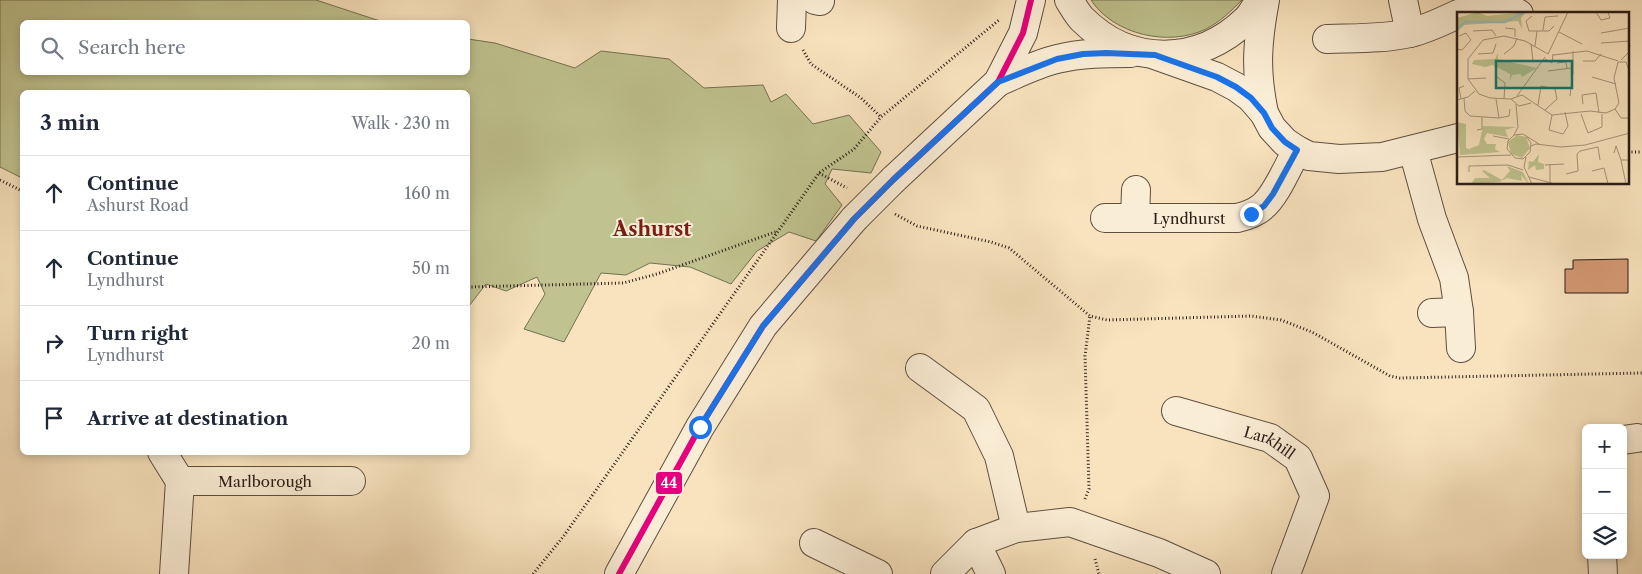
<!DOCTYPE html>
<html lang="en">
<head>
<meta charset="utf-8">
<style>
	body { margin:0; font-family:"Libre Caslon Text",serif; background:#f2f2f3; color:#1f2937 }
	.controls { position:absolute; right:15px; bottom:15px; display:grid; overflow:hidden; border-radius:8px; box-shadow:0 2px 8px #0003 }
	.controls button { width:45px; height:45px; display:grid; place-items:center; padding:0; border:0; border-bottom:1px solid #e0e1e3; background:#fff; color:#1f2937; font:25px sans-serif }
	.stop { position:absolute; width:15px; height:15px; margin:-11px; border:4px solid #1a73e8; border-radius:50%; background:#fff }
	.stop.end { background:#1a73e8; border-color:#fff; box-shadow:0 1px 5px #0008 }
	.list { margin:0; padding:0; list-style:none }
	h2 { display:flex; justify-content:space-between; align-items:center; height:65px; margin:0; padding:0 20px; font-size:21px }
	h2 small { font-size:16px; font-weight:400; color:#747a83 }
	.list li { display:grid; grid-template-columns:32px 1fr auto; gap:15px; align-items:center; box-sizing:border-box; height:75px; padding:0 20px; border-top:1px solid #e0e1e3 }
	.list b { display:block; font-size:19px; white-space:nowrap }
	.list p { margin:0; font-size:16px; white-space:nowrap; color:#747a83 }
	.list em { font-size:16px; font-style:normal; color:#747a83 }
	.icon { flex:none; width:28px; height:28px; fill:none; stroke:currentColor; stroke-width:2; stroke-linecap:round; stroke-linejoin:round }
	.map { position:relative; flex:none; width:1642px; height:574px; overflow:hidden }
	.search { position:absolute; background:#fff; box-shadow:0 2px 8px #0003; left:20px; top:20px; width:450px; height:55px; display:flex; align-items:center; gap:12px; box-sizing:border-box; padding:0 18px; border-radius:8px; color:#747a83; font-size:19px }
	.panel { position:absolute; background:#fff; box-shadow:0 2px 8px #0003; left:20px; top:90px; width:450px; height:365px; border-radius:8px }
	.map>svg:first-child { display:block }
	.green { fill:#c0c38f; stroke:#757052 }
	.building { fill:#d49973; stroke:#2a1c16 }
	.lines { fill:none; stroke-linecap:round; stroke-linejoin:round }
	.minor-casing { stroke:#5e4e40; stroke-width:30 }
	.tertiary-casing { stroke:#5e4e40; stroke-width:30 }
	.path { stroke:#2a1c16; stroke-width:3; stroke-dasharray:1 2.5; stroke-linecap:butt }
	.minor { stroke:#faedd5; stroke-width:28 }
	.tertiary { stroke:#faedd5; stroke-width:28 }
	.tertiary-bridge-casing { stroke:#5e4e40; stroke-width:30; stroke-linecap:butt }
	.tertiary-bridge { stroke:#faedd5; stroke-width:28 }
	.bus-1-casing { stroke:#faedd5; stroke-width:10 }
	.bus-1 { stroke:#e5007d; stroke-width:6 }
	.route { stroke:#1a73e8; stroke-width:6 }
	.labels { text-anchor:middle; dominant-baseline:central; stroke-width:4; stroke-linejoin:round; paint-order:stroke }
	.street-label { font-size:15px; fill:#2a1c16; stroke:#faedd5 }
	.district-label { font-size:20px; font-weight:bold; fill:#7a1f14; stroke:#faedd5 }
	.inset-river { fill:none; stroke:#9ebdb6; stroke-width:2.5 }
	.inset-road { fill:none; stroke:#a6937b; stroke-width:1 }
	.view { fill:#0f766e; fill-opacity:0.15; stroke:#0f766e; stroke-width:2.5 }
	.inset-edge { fill:none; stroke:#2a1c16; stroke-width:2.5 }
	.line-badge { stroke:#faedd5; stroke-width:2 }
	.badge-label { font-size:14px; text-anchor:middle; font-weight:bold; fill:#fff }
</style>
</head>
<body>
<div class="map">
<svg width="1642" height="574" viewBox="0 0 1642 574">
	<rect width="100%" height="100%" fill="#f8e3be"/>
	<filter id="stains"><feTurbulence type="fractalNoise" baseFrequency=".004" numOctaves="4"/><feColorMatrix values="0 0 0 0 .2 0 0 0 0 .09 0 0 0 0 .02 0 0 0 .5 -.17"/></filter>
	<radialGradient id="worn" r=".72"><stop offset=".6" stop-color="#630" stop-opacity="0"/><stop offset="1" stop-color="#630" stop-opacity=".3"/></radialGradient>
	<g class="green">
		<path d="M 0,0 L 316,0 L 383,22 L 22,22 L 22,72 L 468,72 L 468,39 L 495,43 L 575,68 L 601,51 L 669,59 L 704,88 L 763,85 L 771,102 L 786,94 L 813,124 L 849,115 L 881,152 L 871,173 L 832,169 L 825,184 L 842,205 L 816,241 L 789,232 L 757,251 L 731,284 L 690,267 L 650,263 L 626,275 L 601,273 L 564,342 L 524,329 L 545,294 L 537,277 L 506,291 L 486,284 L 469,306 L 468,305 L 468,92 L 22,92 L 22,178 L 0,167 Z"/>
		<path d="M 1091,0 L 1242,0 C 1231,11 1220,22 1206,29 C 1169,47 1114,35 1091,0 Z"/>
	</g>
	<path class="building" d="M 1628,259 L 1628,293 L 1565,293 L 1565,269 L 1573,269 L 1573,260 Z"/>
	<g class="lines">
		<defs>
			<g id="minor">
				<path d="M 815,0 L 820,1"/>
				<path d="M 1403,0 L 1410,33"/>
				<path d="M 1459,14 C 1479,4 1499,1 1519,14"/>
				<path d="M 791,28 L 792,0"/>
				<path d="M 1327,39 C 1355,38 1384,39 1410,33 C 1427,29 1443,21 1458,14"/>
				<path d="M 1155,55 L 1217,77 L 1236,87 L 1251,98 L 1264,113 L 1272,128 L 1285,142 L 1297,150 L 1309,156 L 1339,159 L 1382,157 L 1458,138"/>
				<path d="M 1264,113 C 1255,70 1257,43 1265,0"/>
				<path d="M 1413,150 L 1432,219 L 1454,278 L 1459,312 L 1461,348"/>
				<path d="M 1105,218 L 1135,218 L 1136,190"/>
				<path id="s1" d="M 1135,218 L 1237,218 C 1246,216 1255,213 1262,207 C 1276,196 1288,166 1297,150"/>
				<path d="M 1432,313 L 1459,312"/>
				<path d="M 920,368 L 976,409 L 999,456 L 1016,528"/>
				<path id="s2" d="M 1176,411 L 1270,438 L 1298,458 L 1315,496 L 1286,574"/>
				<path d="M 1623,440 L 1637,438"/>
				<path d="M 162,452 L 180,481 L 174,574"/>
				<path id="s3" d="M 180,481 L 351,481"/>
				<path d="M 814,543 L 878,574"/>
				<path d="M 976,543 L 991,574"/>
				<path d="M 1602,555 L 1603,574"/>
				<path d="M 945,574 L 976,543 L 1016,528 L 1070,522 L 1159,553 L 1206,574"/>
			</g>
			<g id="tertiary">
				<path d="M 1069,0 C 1073,6 1077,14 1082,19 C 1130,67 1199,66 1247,19 C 1252,14 1256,6 1260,0"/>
				<path d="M 998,82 C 1017,74 1036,64 1057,59 C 1081,53 1106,53 1131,53"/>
				<path d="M 893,180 L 998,82 L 1023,33 L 1031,0"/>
				<path d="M 619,574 L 700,427 L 763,326 L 854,219"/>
			</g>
		</defs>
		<use href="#minor" class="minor-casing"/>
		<use href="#tertiary" class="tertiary-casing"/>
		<g class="path">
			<path d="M 803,50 L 811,64 L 861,98 L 881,117"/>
			<path d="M 1628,152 L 1642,152"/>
			<path d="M 819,173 L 847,188"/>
			<path d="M 0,180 L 22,191"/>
			<path d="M 895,214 L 917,226 L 991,242 L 1009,248 L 1090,316 L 1107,320 L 1251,316 L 1281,320 L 1312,332 L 1390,376 L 1400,378 L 1642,373"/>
			<path d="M 468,287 L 623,283 L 657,274 L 778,231"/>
			<path d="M 1085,499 L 1089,489 L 1085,356 L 1090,316"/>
			<path d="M 1095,559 L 1099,574"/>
			<path d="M 533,574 L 563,537 L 819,173 L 854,149 L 881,117 L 999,20"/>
		</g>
		<use href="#minor" class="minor"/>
		<use href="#tertiary" class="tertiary"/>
		<defs>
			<path id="tertiary-bridge" d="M 854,219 L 893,180"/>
		</defs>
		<use href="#tertiary-bridge" class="tertiary-bridge-casing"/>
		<use href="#tertiary-bridge" class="tertiary-bridge"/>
		<defs>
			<path id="bus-1" d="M 619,574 L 700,427 L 763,326 L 854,219 L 893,180 L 998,82 L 1023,33 L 1031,0"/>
		</defs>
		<use href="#bus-1" class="bus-1-casing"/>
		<use href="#bus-1" class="bus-1"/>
	</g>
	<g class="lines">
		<path class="route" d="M 700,427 L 763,326 L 854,219 L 893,180 L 998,82 L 1057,59 L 1083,54 L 1106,53 L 1155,55 L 1217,77 L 1236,87 L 1251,98 L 1264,113 L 1272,128 L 1285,142 L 1297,150 L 1273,194 L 1264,206 L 1251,214"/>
	</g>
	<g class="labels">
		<g class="street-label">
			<text stroke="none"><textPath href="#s1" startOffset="54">Lyndhurst</textPath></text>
			<text stroke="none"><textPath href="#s2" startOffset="99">Larkhill</textPath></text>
			<text stroke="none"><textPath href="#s3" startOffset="85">Marlborough</textPath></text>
		</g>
		<g class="district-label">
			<text x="652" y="229">Ashurst</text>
		</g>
	</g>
	<g transform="translate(1457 12)">
		<rect width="172" height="172" fill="#f8e3be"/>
		<path d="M 21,0 L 30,4 L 69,0 L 64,6 L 65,17 L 61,9 L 7,13 L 0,19 L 0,6 ZM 41,41 L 41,47 L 80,56 L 65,65 L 64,62 L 55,63 L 53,69 L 53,62 L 36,53 L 28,55 L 15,52 L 17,48 L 38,47 ZM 0,110 L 9,112 L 9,136 L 12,137 L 22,133 L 26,114 L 59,115 L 48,118 L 51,125 L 30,121 L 27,127 L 30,132 L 39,132 L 38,137 L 43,140 L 3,143 ZM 60,123 L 69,125 L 73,136 L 65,146 L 54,142 L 51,130 ZM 82,142 L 81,150 L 87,152 L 87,157 L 79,158 L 78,153 L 71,158 L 72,149 L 76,150 ZM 50,154 L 66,160 L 72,172 L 64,163 L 65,169 L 50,166 L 42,170 L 14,172 L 18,166 L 33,166 L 25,159 L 27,158 L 45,168 L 53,159 Z" fill="#c0c38f"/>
		<path class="inset-river" d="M 0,18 L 8,10 L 48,10 L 68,0"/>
		<path class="inset-road" d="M 139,0 L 144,8 L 153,6 L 151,0M 75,4 L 69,9 L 72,19 L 92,19 L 97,14M 48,16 L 58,17 L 58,25M 86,18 L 88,5 L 101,4M 16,19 L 35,18 L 39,24M 102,20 L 125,32M 144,21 L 173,16M 144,31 L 173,29M 74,32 L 76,49M 78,34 L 80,19M 0,37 L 5,38 L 14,28 L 9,21 L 2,24M 116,39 L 116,62M 21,42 L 36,41 L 39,32M 47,42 L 57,34 L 60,26M 91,42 L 111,0M 96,43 L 130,39 L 161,49M 88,47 L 95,51 L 96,42M 164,48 L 172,40 L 173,33M 126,49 L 138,49 L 144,42M 100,51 L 109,50 L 110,56M 91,59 L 114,56M 40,65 L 48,71 L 47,87M 135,65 L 159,72M 11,67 L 29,66M 60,84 L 88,45M 113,84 L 115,69M 7,86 L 8,99 L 13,104 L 42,106 L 52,104 L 53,97M 4,87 L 2,76 L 7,74M 39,87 L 42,106M 54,87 L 65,83 L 95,103 L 133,99 L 149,101 L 158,97 L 162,91 L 157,66 L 161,50 L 169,50 L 173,61M 0,88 L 11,85 L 18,79M 74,91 L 62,94 L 54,87 L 33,86 L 22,82 L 11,67 L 11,47 L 26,28 L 47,24 L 68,29 L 91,42M 126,92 L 125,83 L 139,81 L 142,101M 81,93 L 84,74 L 98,77 L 100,87 L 88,98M 158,97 L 164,106 L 173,106M 124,102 L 131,121 L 145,115 L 145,102M 95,103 L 92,118 L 106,122 L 111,114 L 108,100M 20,118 L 25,117 L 25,105M 57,123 L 61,115 L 59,92M 36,124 L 52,127M 69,124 L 74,131 L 73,140 L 66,147 L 58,146 L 50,137 L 51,129 L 57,123 L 66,122 L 82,132M 74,134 L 79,132 L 104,135 L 128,133 L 173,121M 157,141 L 159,134 L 164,148M 0,145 L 54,143M 69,145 L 67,155 L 75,172M 93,152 L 93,171M 88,153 L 107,152M 135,159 L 147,156 L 151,172M 12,160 L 12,154 L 51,153 L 66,158M 109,162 L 121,159 L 120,142 L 123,139 L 141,135 L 143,148M 72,165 L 98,172M 169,172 L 164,148 L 171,148"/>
		<path class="view" d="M 39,49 L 115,49 L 115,76 L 39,76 Z"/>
		<rect width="172" height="172" class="inset-edge"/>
	</g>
	<rect class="line-badge" x="655" y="471" width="28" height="24" rx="5" fill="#e5007d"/>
	<g class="badge-label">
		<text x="669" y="488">44</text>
	</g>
	<rect width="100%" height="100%" filter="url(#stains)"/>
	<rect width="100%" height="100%" fill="url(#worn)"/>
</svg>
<div class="controls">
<button>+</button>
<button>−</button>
<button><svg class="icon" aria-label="layers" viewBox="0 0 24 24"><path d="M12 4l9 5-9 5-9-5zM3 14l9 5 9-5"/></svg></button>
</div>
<div class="stop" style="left:700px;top:427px"></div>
<div class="stop end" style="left:1251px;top:214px"></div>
<div class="search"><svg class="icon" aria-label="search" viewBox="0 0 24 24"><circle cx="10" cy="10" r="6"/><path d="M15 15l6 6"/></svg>Search here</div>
<section class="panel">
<h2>3 min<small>Walk · 230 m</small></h2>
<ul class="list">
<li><svg class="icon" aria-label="ahead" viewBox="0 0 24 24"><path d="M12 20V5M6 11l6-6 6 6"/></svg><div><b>Continue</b><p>Ashurst Road</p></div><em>160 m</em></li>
<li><svg class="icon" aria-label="ahead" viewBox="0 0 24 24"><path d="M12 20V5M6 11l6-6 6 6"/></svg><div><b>Continue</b><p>Lyndhurst</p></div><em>50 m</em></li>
<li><svg class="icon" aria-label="right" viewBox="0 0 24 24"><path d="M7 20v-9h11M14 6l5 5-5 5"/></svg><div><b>Turn right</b><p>Lyndhurst</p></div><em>20 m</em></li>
<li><svg class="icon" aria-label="arrive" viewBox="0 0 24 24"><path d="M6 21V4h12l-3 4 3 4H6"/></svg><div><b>Arrive at destination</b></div></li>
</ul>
</section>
</div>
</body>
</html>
